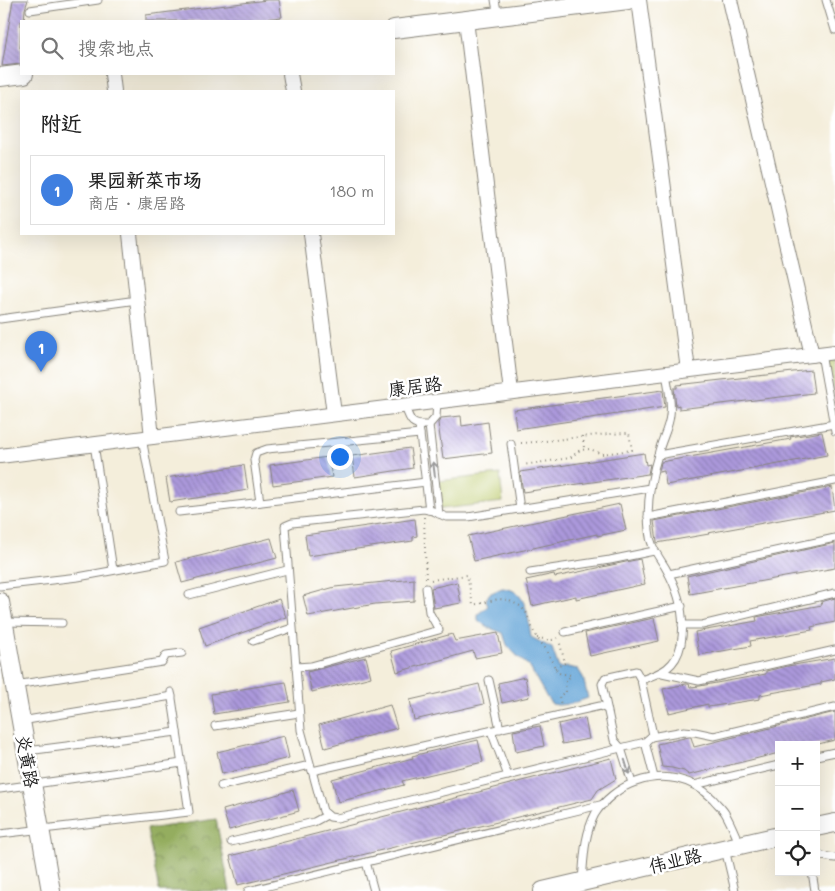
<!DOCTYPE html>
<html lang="zh">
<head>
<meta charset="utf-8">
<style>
	body { margin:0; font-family:Mali,"LXGW WenKai TC",sans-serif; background:#f6f6f6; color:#222 }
	.controls { position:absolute; right:15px; bottom:15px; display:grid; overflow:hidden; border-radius:0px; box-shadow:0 5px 20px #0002 }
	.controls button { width:45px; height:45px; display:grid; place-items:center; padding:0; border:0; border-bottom:1px solid #e0e0e0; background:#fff; color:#222; font:25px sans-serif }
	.you { position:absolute; left:339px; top:456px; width:18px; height:18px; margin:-12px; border:4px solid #fff; border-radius:50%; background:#1a73e8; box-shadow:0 0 0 8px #1a73e833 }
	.badge { display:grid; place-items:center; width:32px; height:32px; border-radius:50%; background:#1f6fb2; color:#fff; font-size:16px; font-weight:700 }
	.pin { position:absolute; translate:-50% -41px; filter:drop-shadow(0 1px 2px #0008) }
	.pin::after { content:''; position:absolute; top:26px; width:18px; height:15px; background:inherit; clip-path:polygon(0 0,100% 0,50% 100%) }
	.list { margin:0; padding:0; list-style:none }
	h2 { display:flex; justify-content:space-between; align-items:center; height:65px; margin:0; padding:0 20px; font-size:21px }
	h2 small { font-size:16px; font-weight:400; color:#767676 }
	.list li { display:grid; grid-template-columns:32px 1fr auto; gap:15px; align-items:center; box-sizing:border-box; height:70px; margin:0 10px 10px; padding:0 10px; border:1px solid #e0e0e0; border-radius:0px }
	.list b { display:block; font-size:19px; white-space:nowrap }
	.list p { margin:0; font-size:16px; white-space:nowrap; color:#767676 }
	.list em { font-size:16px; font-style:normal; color:#767676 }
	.icon { flex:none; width:28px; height:28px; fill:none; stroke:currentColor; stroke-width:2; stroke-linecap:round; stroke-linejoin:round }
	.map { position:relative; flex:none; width:835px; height:891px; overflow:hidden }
	.search { position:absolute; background:#fff; box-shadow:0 5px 20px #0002; left:20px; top:20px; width:375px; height:55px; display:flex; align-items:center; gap:12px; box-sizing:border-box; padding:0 18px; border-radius:0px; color:#767676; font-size:19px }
	.panel { position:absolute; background:#fff; box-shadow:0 5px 20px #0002; left:20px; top:90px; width:375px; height:145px; border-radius:0px }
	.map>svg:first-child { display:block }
	.green { fill:url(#green-dots); stroke:#6c7244 }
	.forest { fill:url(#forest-crowns); stroke:#58643e }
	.pitch { fill:#bbc96b; stroke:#6c7244 }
	.water { fill:#63a4d7; stroke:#40607a }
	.building { fill:url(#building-back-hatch) }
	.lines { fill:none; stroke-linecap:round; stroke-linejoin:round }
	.service-casing { stroke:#88857c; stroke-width:9 }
	.minor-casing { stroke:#88857c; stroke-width:16 }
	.tertiary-casing { stroke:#88857c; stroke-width:20 }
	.path { stroke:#88857c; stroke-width:2; stroke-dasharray:1 4; stroke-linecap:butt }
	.service { stroke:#fff; stroke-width:7 }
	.minor { stroke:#fff; stroke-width:14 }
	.tertiary { stroke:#fff; stroke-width:18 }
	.oneway { stroke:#999 }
	.labels { text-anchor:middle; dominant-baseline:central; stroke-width:5; stroke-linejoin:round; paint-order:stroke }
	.street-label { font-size:18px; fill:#1c1c1c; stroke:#fff }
</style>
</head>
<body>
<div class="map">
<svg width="835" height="891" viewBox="0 0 835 891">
	<defs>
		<pattern id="green-dots" width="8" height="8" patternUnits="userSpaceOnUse" patternTransform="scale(1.25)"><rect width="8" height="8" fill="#bbc96b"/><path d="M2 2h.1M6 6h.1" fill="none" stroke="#a0ac5c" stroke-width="1.8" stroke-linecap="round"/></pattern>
		<pattern id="forest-crowns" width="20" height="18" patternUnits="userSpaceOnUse" patternTransform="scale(1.25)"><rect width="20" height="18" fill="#94ad5f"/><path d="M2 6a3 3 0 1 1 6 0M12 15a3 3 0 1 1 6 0" fill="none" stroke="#788c4e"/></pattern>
		<pattern id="building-back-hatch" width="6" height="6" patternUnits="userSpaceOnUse" patternTransform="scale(1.25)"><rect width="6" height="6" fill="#ac99dc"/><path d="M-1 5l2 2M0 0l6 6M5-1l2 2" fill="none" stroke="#8b7cb2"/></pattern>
	</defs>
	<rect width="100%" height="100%" fill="#fff"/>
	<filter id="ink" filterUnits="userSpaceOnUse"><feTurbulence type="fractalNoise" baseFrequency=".02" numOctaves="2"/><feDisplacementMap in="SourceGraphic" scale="10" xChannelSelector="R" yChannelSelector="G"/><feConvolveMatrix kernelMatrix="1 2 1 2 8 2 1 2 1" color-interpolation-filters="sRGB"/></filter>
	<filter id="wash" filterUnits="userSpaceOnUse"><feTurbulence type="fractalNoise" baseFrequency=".0096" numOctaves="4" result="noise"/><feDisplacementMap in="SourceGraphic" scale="20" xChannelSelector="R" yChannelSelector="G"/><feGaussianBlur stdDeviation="1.12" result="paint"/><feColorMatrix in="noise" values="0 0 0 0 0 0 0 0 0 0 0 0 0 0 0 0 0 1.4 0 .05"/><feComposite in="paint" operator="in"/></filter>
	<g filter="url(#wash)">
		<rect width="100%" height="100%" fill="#f4eedb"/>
		<path class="green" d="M 835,359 L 835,398 L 828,360 Z"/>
		<path class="forest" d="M 216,819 L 230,891 L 159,891 L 147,829 Z"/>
		<path class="pitch" d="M 500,474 L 503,502 L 441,509 L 438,481 Z"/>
		<path class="water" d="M 502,588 C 528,589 528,618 531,637 L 552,648 L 559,668 L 568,667 L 578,669 L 583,677 L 588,698 L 571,704 L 558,705 L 552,704 L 547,698 L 529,666 L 519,658 L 507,645 L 503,633 L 487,627 L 478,620 L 478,614 L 488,606 L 486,600 L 489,594 Z"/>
		<g id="blocks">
			<g class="building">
				<path d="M 13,0 L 28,0 L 25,9 L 24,21 L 21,21 L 20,48 L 21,48 L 21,64 L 2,66 Z"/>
				<path d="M 267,0 L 279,0 L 282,17 L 248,21 L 146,21 L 146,15 Z"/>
				<path d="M 811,370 L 814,393 L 679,409 L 679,405 L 676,406 L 674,388 L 677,388 L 677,385 Z"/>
				<path d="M 663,390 L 665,407 L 516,429 L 514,410 Z"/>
				<path d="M 461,416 L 462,426 L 488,422 L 492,453 L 443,459 L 438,423 L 441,418 Z"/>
				<path d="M 822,432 L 827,455 L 666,485 L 664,471 L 659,472 L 661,462 L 791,439 L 790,437 Z"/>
				<path d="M 410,448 L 413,468 L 355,477 L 352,456 Z"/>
				<path d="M 644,453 L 646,465 L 650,464 L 648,474 L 523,492 L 520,472 Z"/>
				<path d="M 328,457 L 332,477 L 273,485 L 270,465 Z"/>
				<path d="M 244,465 L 248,490 L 170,502 L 166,478 Z"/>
				<path d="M 832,487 L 835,510 L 708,533 L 709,534 L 657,543 L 657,541 L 654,521 Z"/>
				<path d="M 620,504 L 626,530 L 597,536 L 597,534 L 474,561 L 468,536 Z"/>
				<path d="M 415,519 L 417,536 L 413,537 L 413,541 L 308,556 L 305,535 Z"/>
				<path d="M 271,538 L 277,558 L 182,583 L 176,562 Z"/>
				<path d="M 835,543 L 835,568 L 690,594 L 687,576 Z"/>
				<path d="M 640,559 L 645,584 L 576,599 L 576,596 L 532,606 L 526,580 L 554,574 L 555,577 Z"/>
				<path d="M 414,579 L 414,601 L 375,604 L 308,616 L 303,596 L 335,587 Z"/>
				<path d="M 457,582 L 461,603 L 434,608 L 431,588 Z"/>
				<path d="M 835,598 L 835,622 L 811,627 L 812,630 L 750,641 L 751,646 L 699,655 L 695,632 L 757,621 L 756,617 L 822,605 L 821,602 Z"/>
				<path d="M 279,599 L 286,617 L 205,646 L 199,627 Z"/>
				<path d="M 654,618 L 659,641 L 590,656 L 585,633 Z"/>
				<path d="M 498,633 L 502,653 L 475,658 L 473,651 L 397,672 L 391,651 L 452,634 L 455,641 Z"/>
				<path d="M 366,657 L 371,677 L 312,692 L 307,672 Z"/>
				<path d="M 835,658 L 835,679 L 821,682 L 821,684 L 760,695 L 760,699 L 708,707 L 708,704 L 669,713 L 663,689 L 686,684 L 689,684 L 690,687 L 700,686 L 766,674 L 766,671 L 788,666 Z"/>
				<path d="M 525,677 L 529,697 L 502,703 L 498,683 Z"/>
				<path d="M 286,682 L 290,702 L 214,714 L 211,694 Z"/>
				<path d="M 479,684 L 484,704 L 414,720 L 410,700 Z"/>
				<path d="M 390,705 L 397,728 L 325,748 L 319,725 Z"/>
				<path d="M 835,712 L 835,740 L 814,745 L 779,745 L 779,753 L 689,775 L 684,771 L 672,768 L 662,767 L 657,744 L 689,737 L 691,737 L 694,747 Z"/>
				<path d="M 585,718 L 589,739 L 562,744 L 558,724 Z"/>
				<path d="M 540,726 L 544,746 L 516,752 L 513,731 Z"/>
				<path d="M 284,736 L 289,758 L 222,774 L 217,752 Z"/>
				<path d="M 478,740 L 483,762 L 402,781 L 404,785 L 338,802 L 332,779 L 413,758 L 412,756 Z"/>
				<path d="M 611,758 L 616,779 L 598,790 L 592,799 L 238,885 L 230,856 Z"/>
				<path d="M 293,790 L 299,811 L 229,830 L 223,810 Z"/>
			</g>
		</g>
	</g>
	<g filter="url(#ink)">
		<use href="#blocks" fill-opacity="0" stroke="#88857c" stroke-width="1"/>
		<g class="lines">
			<defs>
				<g id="service">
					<path d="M 495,0 L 498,16"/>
					<path d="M 826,0 L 835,30"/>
					<path d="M 30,10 L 98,0"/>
					<path d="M 0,319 L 137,300"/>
					<path d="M 821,354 L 835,431"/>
					<path d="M 405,406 C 410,421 411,426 429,425 L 436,417 L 437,402"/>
					<path d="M 429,425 L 439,514"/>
					<path d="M 419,426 L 429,510"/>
					<path d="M 94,444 L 113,570"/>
					<path d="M 511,444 L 520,509"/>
					<path d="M 658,455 L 834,424"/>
					<path d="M 650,488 L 468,517 L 446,517 L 433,511 L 424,509 L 292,523 L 285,526 L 301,730 L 323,811 L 330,817 L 337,818 L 645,742 L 653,735 L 641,680 C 661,673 676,668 681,644 C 686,617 679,591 665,567 C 657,554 650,546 649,530 C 646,503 651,477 659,451 C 662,439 669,427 670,415 C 672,401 668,387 666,373"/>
					<path d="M 260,502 L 254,460 L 256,453 L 267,449 L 420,434"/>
					<path d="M 179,512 L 426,482"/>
					<path d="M 648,517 L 835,481"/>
					<path d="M 530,572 L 610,560 L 654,551"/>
					<path d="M 669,574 L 835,538"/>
					<path d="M 0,586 L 78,577 L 165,561 L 142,438"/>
					<path d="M 189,595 L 287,570"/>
					<path d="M 3,622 L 62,623"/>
					<path d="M 682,625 L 702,625 L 835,593"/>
					<path d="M 565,632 L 682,606"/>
					<path d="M 253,641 L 292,628"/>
					<path d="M 296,667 L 311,666 L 439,630 L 429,612 L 426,588"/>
					<path d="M 662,673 L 699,681 L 835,650"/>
					<path d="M 489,680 L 500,729"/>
					<path d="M 15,685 L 162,662 L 166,655 L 182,653"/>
					<path d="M 21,721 L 172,696"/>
					<path d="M 215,726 L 299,713"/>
					<path d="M 491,731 L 508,776"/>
					<path d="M 651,737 L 684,731 L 695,732 L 714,736 L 835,707"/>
					<path d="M 645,742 L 654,777"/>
					<path d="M 27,751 L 177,732"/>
					<path d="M 816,756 L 835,752"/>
					<path d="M 312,771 L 600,706 L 607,709"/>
					<path d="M 632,783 L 621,748 L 614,740 L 602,684 L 605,678 L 636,671 L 641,680"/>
					<path d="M 694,785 L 779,765"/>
					<path d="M 221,786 L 310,765"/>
					<path d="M 0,789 L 182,763"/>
					<path d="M 0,834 L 189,812 L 171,692"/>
					<path d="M 231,842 L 314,822 L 327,815"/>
					<path d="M 725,849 L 735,891"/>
					<path d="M 816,852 L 822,856 L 835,858"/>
					<path d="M 366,862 L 374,891"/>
					<path d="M 812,872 L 815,891"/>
					<path d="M 582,881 C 584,859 584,835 595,814 C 604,800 620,787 636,782 C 664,772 692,778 713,799 C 717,804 722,808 725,813 C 731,823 735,834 740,845"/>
					<path d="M 248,891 L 604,804"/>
				</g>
				<g id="minor">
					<path d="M 639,0 L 688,370"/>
					<path d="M 730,0 L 812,355"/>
					<path d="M 466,20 L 511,392"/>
					<path d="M 112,74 L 114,91"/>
					<path d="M 290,74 L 293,91"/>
					<path d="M 130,234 L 152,437"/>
					<path d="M 311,234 L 334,414"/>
					<path d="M 0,456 L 835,352"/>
				</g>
				<g id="tertiary">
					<path d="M 394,29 L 628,0"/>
					<path d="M 0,77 L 24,74"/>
					<path d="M 0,602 L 51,891"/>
					<path d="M 816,827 L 835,823"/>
					<path d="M 543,891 L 779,836"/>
				</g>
			</defs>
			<use href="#service" class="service-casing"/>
			<use href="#minor" class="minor-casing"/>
			<use href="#tertiary" class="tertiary-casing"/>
			<g class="path">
				<path d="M 583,436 L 584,448"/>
				<path d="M 521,443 C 557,441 593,434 629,433 L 632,450 L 602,454 L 590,449 L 580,450 L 570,458 L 523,465"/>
				<path d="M 424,517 L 426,580"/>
				<path d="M 431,580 L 467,575 L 473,605 L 499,599 L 508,600 L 520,606 L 526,612 L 535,635 L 545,648 L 558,673 L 571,675 L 565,683 L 566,692 L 559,696 L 561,705"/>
				<path d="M 537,638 L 552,640 L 557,638"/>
				<path d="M 555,668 L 565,663 L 559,640"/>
			</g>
			<use href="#service" class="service"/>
			<use href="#minor" class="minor"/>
			<use href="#tertiary" class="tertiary"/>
		</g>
		<defs><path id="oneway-shaft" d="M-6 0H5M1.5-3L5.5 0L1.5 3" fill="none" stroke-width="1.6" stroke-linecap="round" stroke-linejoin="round" transform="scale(1.25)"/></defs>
		<g class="oneway">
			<use href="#oneway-shaft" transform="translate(434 469) rotate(-97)"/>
			<use href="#oneway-shaft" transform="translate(627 767) rotate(73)"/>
		</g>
	</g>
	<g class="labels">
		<g class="street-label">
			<text transform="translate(415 386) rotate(-7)">康居路</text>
			<text transform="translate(28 761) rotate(80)">炎黄路</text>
			<text transform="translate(675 860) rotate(-13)">伟业路</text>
		</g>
	</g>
</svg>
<div class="controls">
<button>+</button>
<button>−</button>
<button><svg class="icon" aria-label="locate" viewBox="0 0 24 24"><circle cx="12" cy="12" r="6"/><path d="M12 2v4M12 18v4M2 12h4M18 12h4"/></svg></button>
</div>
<div class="you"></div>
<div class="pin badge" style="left:41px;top:372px;background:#3f7fe0">1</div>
<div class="search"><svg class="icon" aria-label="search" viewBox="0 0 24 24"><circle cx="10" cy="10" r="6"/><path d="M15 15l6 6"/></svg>搜索地点</div>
<section class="panel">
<h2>附近<small></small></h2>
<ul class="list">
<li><span class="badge" style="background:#3f7fe0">1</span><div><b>果园新菜市场</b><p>商店 · 康居路</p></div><em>180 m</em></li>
</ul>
</section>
</div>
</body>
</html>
